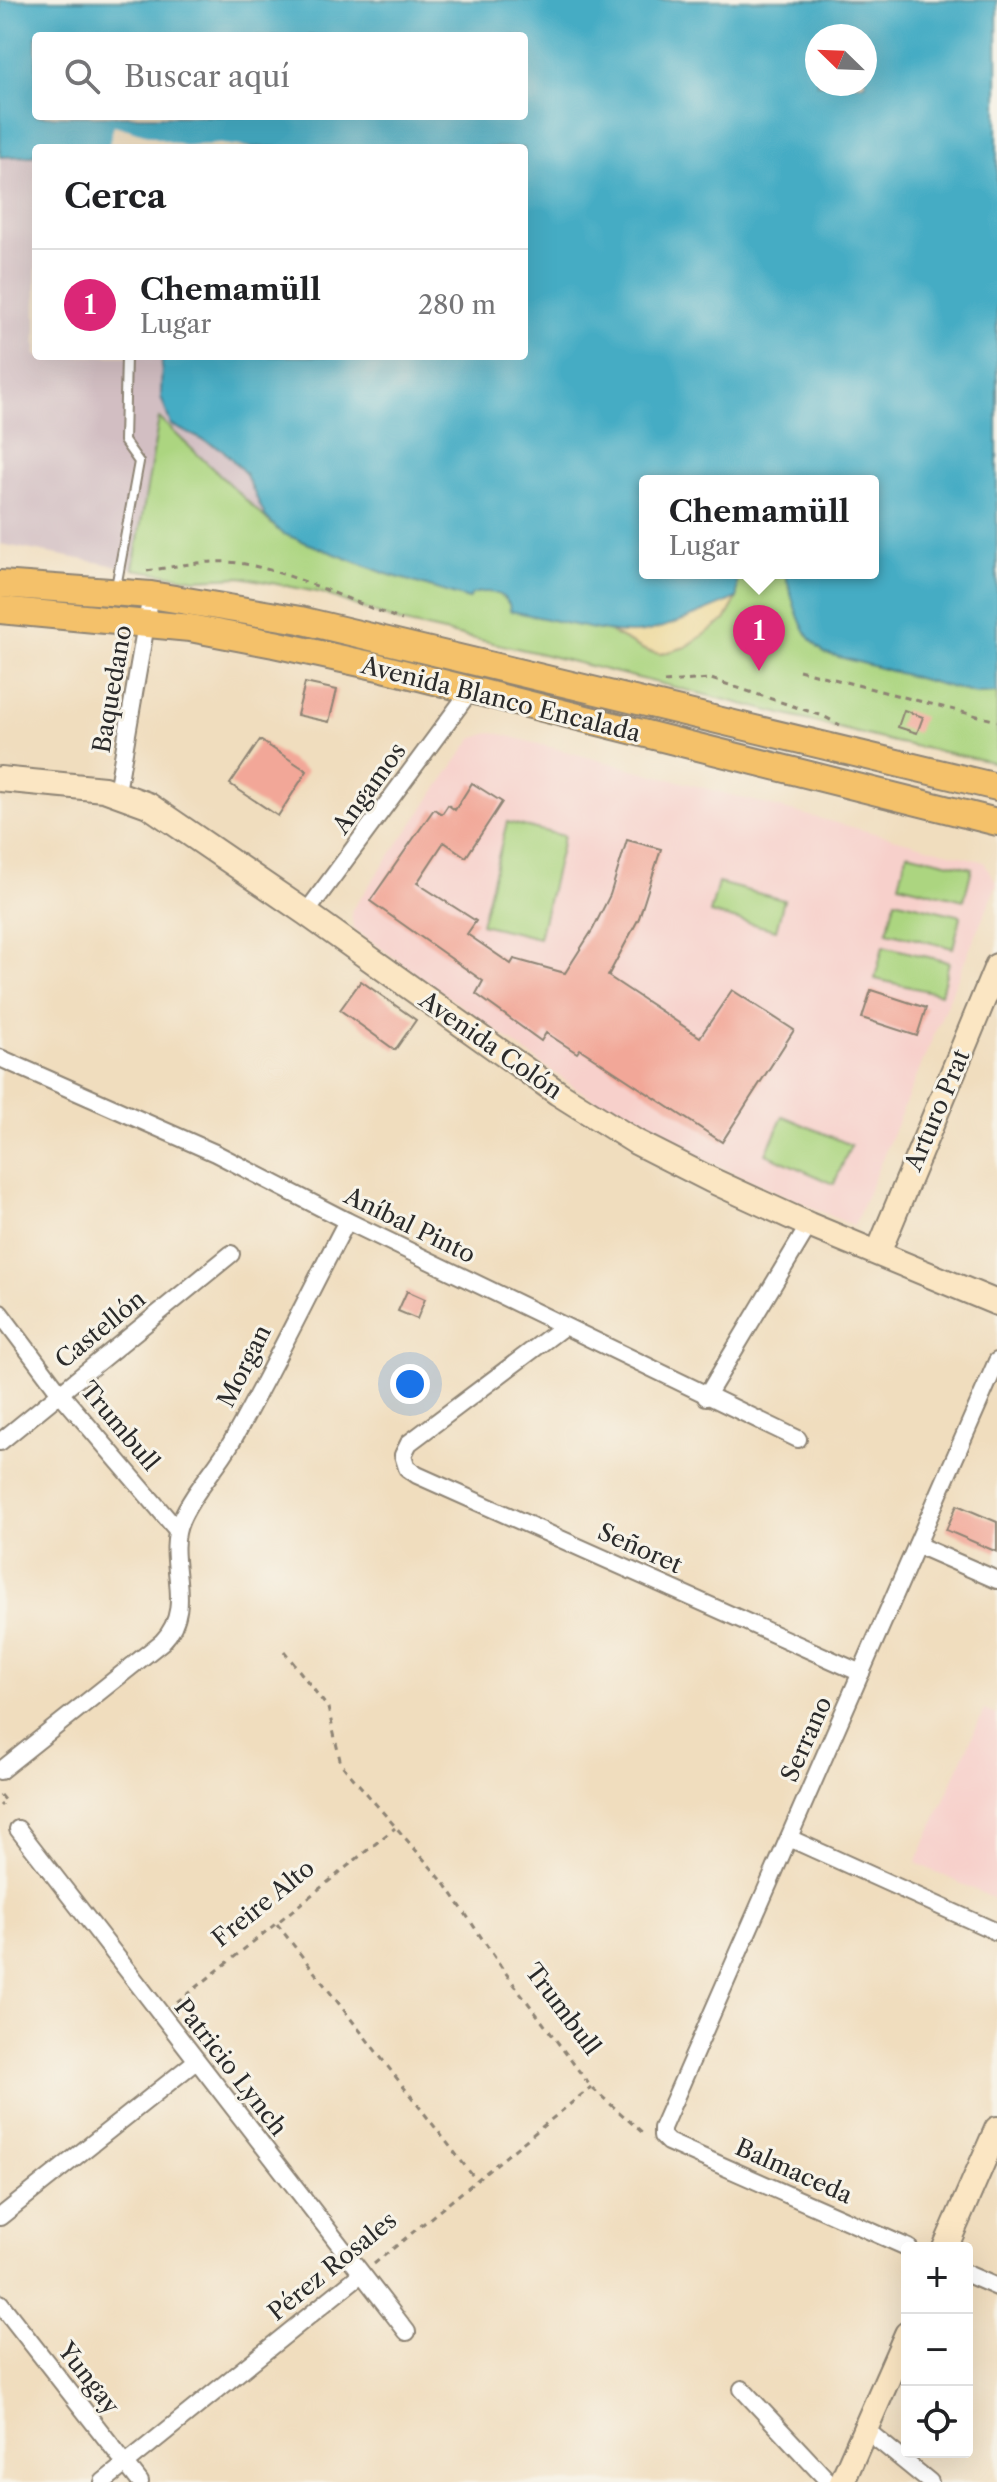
<!DOCTYPE html>
<html lang="es">
<head>
<meta charset="utf-8">
<style>
	body { margin:0; font-family:"Libre Caslon Text",serif; background:#f6f6f6; color:#202124 }
	.controls { position:absolute; right:24px; bottom:24px; display:grid; overflow:hidden; border-radius:8px; box-shadow:0 8px 32px #0002 }
	.controls button { width:72px; height:72px; display:grid; place-items:center; padding:0; border:0; border-bottom:2px solid #e0e0e0; background:#fff; color:#202124; font:40px sans-serif }
	.compass { position:absolute; left:805px; top:24px; width:72px; height:72px; border-radius:50%; background:#fff; box-shadow:0 8px 32px #0002; rotate:293deg }
	.you { position:absolute; left:410px; top:1384px; width:28px; height:28px; margin:-20px; border:6px solid #fff; border-radius:50%; background:#1a73e8; box-shadow:0 0 0 12px #1a73e833 }
	.badge { display:grid; place-items:center; width:52px; height:52px; border-radius:50%; background:#db2777; color:#fff; font-size:26px; font-weight:700 }
	.pin { position:absolute; translate:-50% -66px; filter:drop-shadow(0 2px 4px #0008) }
	.pin::after { content:''; position:absolute; top:42px; width:28px; height:24px; background:inherit; clip-path:polygon(0 0,100% 0,50% 100%) }
	.popup { position:absolute; left:639px; top:475px; width:240px; height:104px; box-sizing:border-box; display:grid; place-content:center; border-radius:8px; background:#fff; filter:drop-shadow(0 2px 6px #0005); font-size:26px; white-space:nowrap; color:#757577 }
	.popup b { font-size:30px; color:#202124 }
	.popup::after { content:''; position:absolute; left:50%; top:100%; margin-left:-16px; border:16px solid transparent; border-top-color:#fff }
	.list { margin:0; padding:0; list-style:none }
	h2 { display:flex; justify-content:space-between; align-items:center; height:104px; margin:0; padding:0 32px; font-size:34px }
	h2 small { font-size:26px; font-weight:400; color:#757577 }
	.list li { display:grid; grid-template-columns:52px 1fr auto; gap:24px; align-items:center; box-sizing:border-box; height:112px; padding:0 32px; border-top:2px solid #e0e0e0 }
	.list b { display:block; font-size:30px; white-space:nowrap }
	.list p { margin:0; font-size:26px; white-space:nowrap; color:#757577 }
	.list em { font-size:26px; font-style:normal; color:#757577 }
	.icon { flex:none; width:44px; height:44px; fill:none; stroke:currentColor; stroke-width:2; stroke-linecap:round; stroke-linejoin:round }
	.map { position:relative; flex:none; width:997px; height:2482px; overflow:hidden }
	.search { position:absolute; background:#fff; box-shadow:0 8px 32px #0002; left:32px; top:32px; width:496px; height:88px; display:flex; align-items:center; gap:20px; box-sizing:border-box; padding:0 28px; border-radius:8px; color:#757577; font-size:30px }
	.panel { position:absolute; background:#fff; box-shadow:0 8px 32px #0002; left:32px; top:144px; width:496px; height:216px; border-radius:8px }
	.map>svg:first-child { display:block }
	.built { fill:#f7d0cb }
	.industrial { fill:#d2bec2 }
	.green { fill:#acd580; stroke:#6c8056; stroke-width:2 }
	.sand { fill:#eeda9e; stroke:#8c8264; stroke-width:2 }
	.water { fill:#45acc4; stroke:#386c78; stroke-width:2; fill-rule:evenodd }
	.pier { fill:#f0ddbe }
	.building { fill:#f2a798 }
	.lines { fill:none; stroke-linecap:round; stroke-linejoin:round }
	.lane-casing { stroke:#8e8474; stroke-width:12 }
	.street-casing { stroke:#8e8474; stroke-width:20 }
	.secondary-casing { stroke:#8e8474; stroke-width:28 }
	.primary-casing { stroke:#8e8474; stroke-width:30 }
	.path { stroke:#8e8474; stroke-width:3; stroke-dasharray:6 6; stroke-linecap:butt }
	.lane { stroke:#fff; stroke-width:8 }
	.street { stroke:#fff; stroke-width:16 }
	.secondary { stroke:#fbe6c3; stroke-width:24 }
	.primary { stroke:#f4c16a; stroke-width:26 }
	.labels { text-anchor:middle; dominant-baseline:central; stroke-width:6; stroke-linejoin:round; paint-order:stroke }
	.street-label { font-size:24px; fill:#2b2b2b; stroke:#f7f3e8 }
</style>
</head>
<body>
<div class="map">
<svg width="997" height="2482" viewBox="0 0 997 2482">
	<rect width="100%" height="100%" fill="#f7f3e8"/>
	<filter id="ink" filterUnits="userSpaceOnUse"><feTurbulence type="fractalNoise" baseFrequency=".0125" numOctaves="2"/><feDisplacementMap in="SourceGraphic" scale="16" xChannelSelector="R" yChannelSelector="G"/><feConvolveMatrix kernelMatrix="1 2 1 2 8 2 1 2 1" color-interpolation-filters="sRGB"/></filter>
	<filter id="wash" filterUnits="userSpaceOnUse"><feTurbulence type="fractalNoise" baseFrequency=".006" numOctaves="4" result="noise"/><feDisplacementMap in="SourceGraphic" scale="32" xChannelSelector="R" yChannelSelector="G"/><feGaussianBlur stdDeviation="1.8" result="paint"/><feColorMatrix in="noise" values="0 0 0 0 0 0 0 0 0 0 0 0 0 0 0 0 0 1.4 0 .05"/><feComposite in="paint" operator="in"/></filter>
	<g filter="url(#wash)">
		<rect width="100%" height="100%" fill="#f0ddbe"/>
		<g class="built">
			<path d="M 493,732 L 984,862 L 997,884 L 854,1226 L 656,1138 L 574,1087 L 353,928 L 351,911 L 472,739 Z"/>
			<path d="M 984,1710 L 997,1715 L 997,1900 L 916,1863 Z"/>
		</g>
		<path class="industrial" d="M 36,156 L 36,356 L 162,356 L 161,397 L 171,425 L 222,449 L 245,473 L 265,516 L 281,533 L 159,418 L 133,569 L 0,544 L 0,157 Z"/>
		<g class="green">
			<path d="M 159,418 L 281,533 L 387,574 L 469,599 L 472,593 C 486,590 501,591 509,604 L 603,630 L 645,573 L 785,573 C 794,603 800,634 825,653 L 976,694 L 997,693 L 997,763 L 894,742 L 538,653 L 400,622 L 322,593 L 241,577 L 195,579 L 133,569 Z"/>
			<path d="M 507,822 L 564,836 L 539,938 L 481,924 Z"/>
			<path d="M 907,853 L 972,868 L 964,900 L 899,884 Z"/>
			<path d="M 718,883 L 784,900 L 776,930 L 710,913 Z"/>
			<path d="M 895,900 L 961,916 L 953,948 L 887,932 Z"/>
			<path d="M 883,946 L 949,962 L 941,994 L 875,979 Z"/>
			<path d="M 783,1116 L 851,1145 L 834,1184 L 766,1154 Z"/>
		</g>
		<path class="sand" d="M 737,598 L 725,620 L 686,647 L 661,654 L 646,651 L 608,631 L 642,632 L 679,621 Z"/>
		<path class="water" d="M 0,0 L 997,0 L 997,693 L 976,694 L 825,653 C 799,634 794,603 785,573 L 873,573 L 873,481 L 645,481 L 645,573 L 737,573 L 737,598 C 707,610 676,625 644,632 C 613,638 543,617 510,611 L 509,604 C 501,591 486,590 472,594 L 469,599 L 387,574 L 281,533 L 265,516 L 245,473 L 222,449 L 171,425 L 161,397 L 162,356 L 524,356 L 524,148 L 75,147 L 36,148 L 34,156 L 0,157 ZM 36,36 L 524,36 L 524,116 L 36,116 ZM 817,36 L 865,36 L 865,84 L 817,84 Z"/>
		<path class="pier" d="M 114,125 L 184,146 L 220,144 L 255,148 L 108,148 Z"/>
		<g id="blocks">
			<g class="building">
				<path d="M 305,683 L 337,690 L 329,722 L 297,715 Z"/>
				<path d="M 904,710 L 923,717 L 917,733 L 898,727 Z"/>
				<path d="M 260,740 L 307,771 L 278,816 L 230,784 Z"/>
				<path d="M 472,783 L 502,802 L 466,857 L 444,842 L 417,883 L 476,921 L 467,934 L 511,964 L 514,959 L 565,973 L 593,929 L 610,895 L 627,840 L 661,849 L 639,918 L 608,976 L 700,1037 L 732,990 L 794,1030 L 722,1142 L 580,1049 L 577,1053 L 546,1033 L 541,1041 L 476,994 L 483,981 L 370,901 L 434,809 L 442,814 L 448,805 L 455,810 Z"/>
				<path d="M 361,981 L 416,1020 L 395,1050 L 340,1010 Z"/>
				<path d="M 871,990 L 926,1008 L 917,1036 L 862,1018 Z"/>
				<path d="M 407,1291 L 425,1299 L 417,1319 L 398,1311 Z"/>
				<path d="M 957,1505 L 997,1522 L 997,1552 L 946,1530 Z"/>
			</g>
		</g>
	</g>
	<g filter="url(#ink)">
		<use href="#blocks" fill-opacity="0" stroke="#8e8474" stroke-width="2"/>
		<g class="lines">
			<defs>
				<path id="lane" d="M 116,587 L 139,462 L 124,441 L 126,356"/>
				<g id="street">
					<path d="M 117,792 L 151,595"/>
					<path d="M 306,913 L 470,691"/>
					<path d="M 0,1058 L 215,1153 L 347,1221 L 798,1439"/>
					<path d="M 0,1313 L 60,1393 L 177,1530"/>
					<path d="M 563,1327 L 409,1443 L 403,1455 L 407,1468 L 417,1475 L 861,1673"/>
					<path d="M 706,1397 L 809,1225"/>
					<path d="M 0,1442 L 231,1254"/>
					<path d="M 917,1545 L 997,1580"/>
					<path d="M 0,1771 L 162,1642 C 198,1605 163,1561 181,1520 C 193,1492 216,1469 231,1443 C 272,1370 308,1295 347,1221"/>
					<path d="M 18,1829 L 407,2332"/>
					<path d="M 789,1838 L 997,1932"/>
					<path d="M 0,2217 L 196,2061"/>
					<path d="M 909,2248 L 668,2142 L 662,2136 L 662,2128 L 997,1361"/>
					<path d="M 967,2274 L 997,2287"/>
					<path d="M 0,2303 L 140,2482"/>
					<path d="M 742,2389 L 829,2482"/>
					<path d="M 865,2429 L 930,2482"/>
					<path d="M 103,2482 L 361,2274"/>
				</g>
				<g id="secondary">
					<path d="M 0,779 L 104,789 L 148,805 L 306,913 L 558,1093 L 636,1142 L 711,1180 L 809,1225 L 997,1303"/>
					<path d="M 878,1253 L 997,966"/>
					<path d="M 945,2248 L 997,2129"/>
					<path d="M 842,2482 L 907,2334"/>
				</g>
				<g id="primary">
					<path d="M 0,584 L 151,595 L 300,620 L 997,787"/>
					<path d="M 0,610 L 190,628 L 274,644 L 379,667 L 997,822"/>
				</g>
			</defs>
			<use href="#lane" class="lane-casing"/>
			<use href="#street" class="street-casing"/>
			<use href="#secondary" class="secondary-casing"/>
			<use href="#primary" class="primary-casing"/>
			<g class="path">
				<path d="M 147,571 C 176,566 210,559 239,563 C 289,571 353,602 402,620"/>
				<path d="M 799,670 L 997,721"/>
				<path d="M 664,682 L 711,679 L 823,716 L 840,725"/>
				<path d="M 284,1651 L 328,1708 L 341,1764 L 446,1885 L 502,1968 L 591,2087 L 643,2133"/>
				<path d="M 0,1795 L 5,1801 L 0,1806"/>
				<path d="M 277,1924 L 476,2180"/>
				<path d="M 177,2003 L 395,1828"/>
				<path d="M 374,2264 L 591,2087"/>
			</g>
			<use href="#lane" class="lane"/>
			<use href="#street" class="street"/>
			<use href="#secondary" class="secondary"/>
			<use href="#primary" class="primary"/>
		</g>
	</g>
	<g class="labels">
		<g class="street-label">
			<text transform="translate(112 689) rotate(-80)">Baquedano</text>
			<text transform="translate(501 699) rotate(14)">Avenida Blanco Encalada</text>
			<text transform="translate(369 788) rotate(-54)">Angamos</text>
			<text transform="translate(491 1045) rotate(35)">Avenida Colón</text>
			<text transform="translate(937 1110) rotate(-67)">Arturo Prat</text>
			<text transform="translate(410 1225) rotate(26)">Aníbal Pinto</text>
			<text transform="translate(100 1329) rotate(-39)">Castellón</text>
			<text transform="translate(244 1366) rotate(-63)">Morgan</text>
			<text transform="translate(120 1426) rotate(50)">Trumbull</text>
			<text transform="translate(640 1548) rotate(24)">Señoret</text>
			<text transform="translate(806 1739) rotate(-66)">Serrano</text>
			<text transform="translate(263 1903) rotate(-39)">Freire Alto</text>
			<text transform="translate(563 2009) rotate(53)">Trumbull</text>
			<text transform="translate(231 2067) rotate(52)">Patricio Lynch</text>
			<text transform="translate(794 2171) rotate(24)">Balmaceda</text>
			<text transform="translate(332 2266) rotate(-39)">Pérez Rosales</text>
			<text transform="translate(89 2378) rotate(52)">Yungay</text>
		</g>
	</g>
</svg>
<div class="controls">
<button>+</button>
<button>−</button>
<button><svg class="icon" aria-label="locate" viewBox="0 0 24 24"><circle cx="12" cy="12" r="6"/><path d="M12 2v4M12 18v4M2 12h4M18 12h4"/></svg></button>
</div>
<svg class="compass" viewBox="-18 -18 36 36"><path d="M0-13l5 13h-10z" fill="#e53935"/><path d="M0 13l5-13h-10z" fill="#757577"/></svg>
<div class="you"></div>
<div class="pin badge" style="left:759px;top:671px">1</div>
<div class="popup"><b>Chemamüll</b>Lugar</div>
<div class="search"><svg class="icon" aria-label="search" viewBox="0 0 24 24"><circle cx="10" cy="10" r="6"/><path d="M15 15l6 6"/></svg>Buscar aquí</div>
<section class="panel">
<h2>Cerca<small></small></h2>
<ul class="list">
<li><span class="badge">1</span><div><b>Chemamüll</b><p>Lugar</p></div><em>280 m</em></li>
</ul>
</section>
</div>
</body>
</html>
